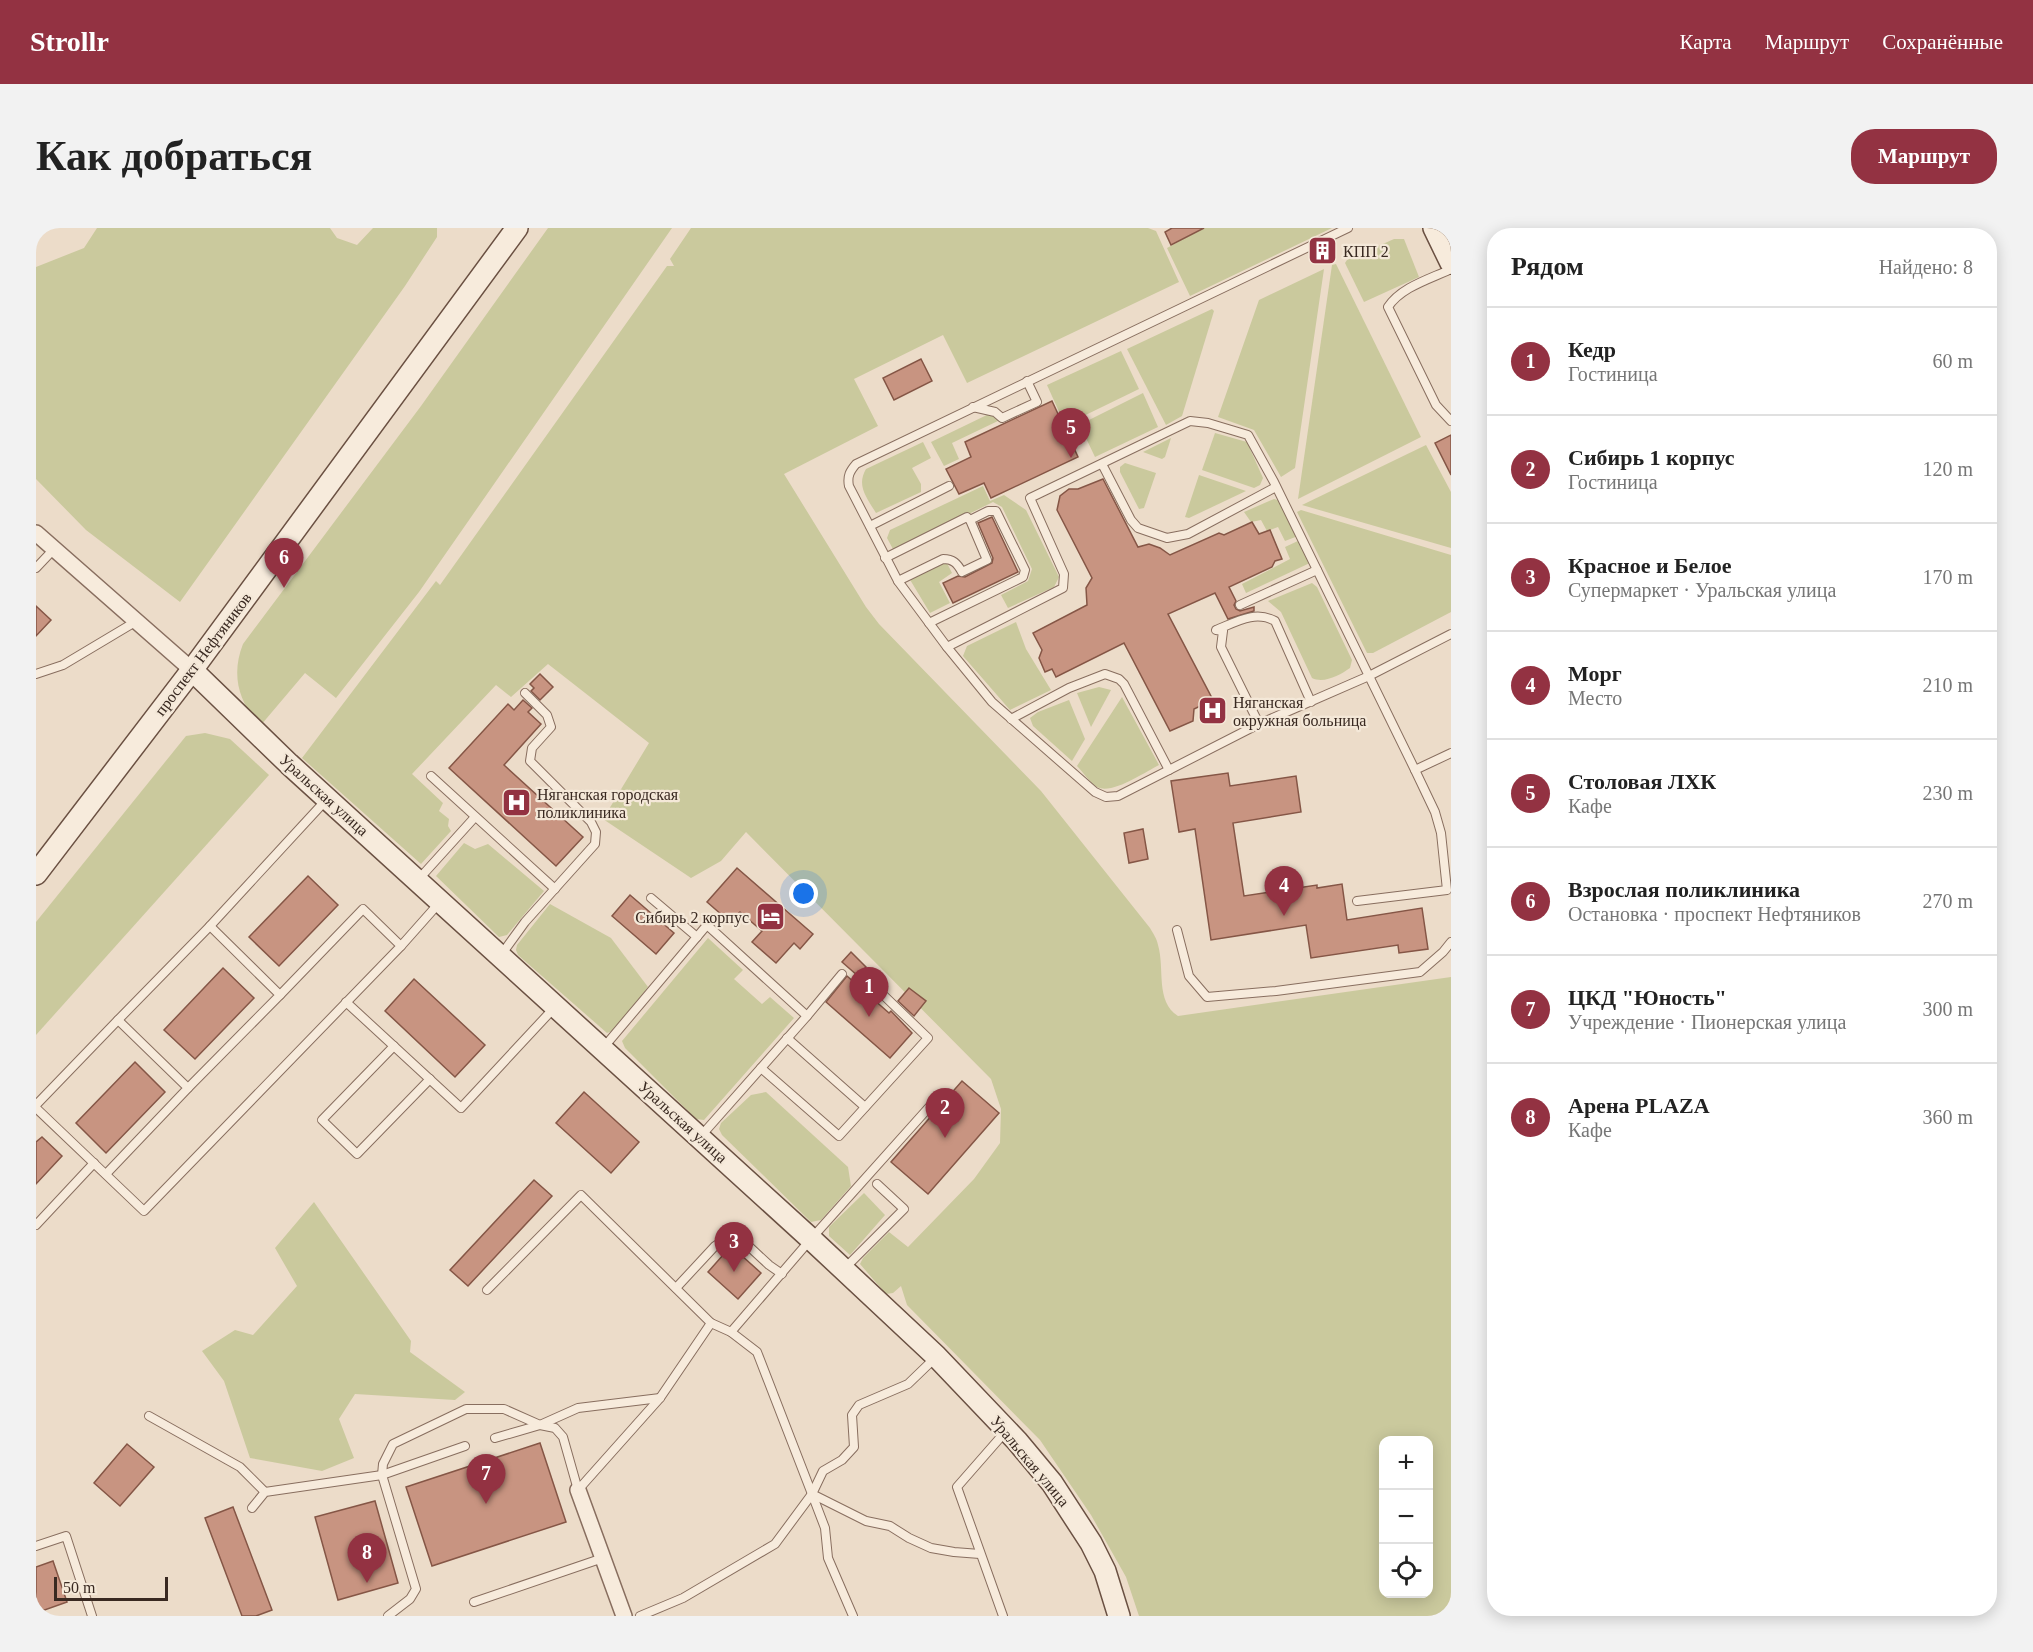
<!DOCTYPE html>
<html lang="ru">
<head>
<meta charset="utf-8">
<style>
	body { margin:0; font-family:"Times New Roman",serif; background:#f2f2f2; color:#222 }
	.controls { position:absolute; right:18px; bottom:18px; display:grid; overflow:hidden; border-radius:12px; box-shadow:0 3px 15px #0003 }
	.controls button { width:54px; height:54px; display:grid; place-items:center; padding:0; border:0; border-bottom:2px solid #e0e0e0; background:#fff; color:#222; font:30px sans-serif }
	.scale { position:absolute; left:18px; bottom:15px; width:114px; box-sizing:border-box; padding-left:6px; border:3px solid #392921; border-top:0; font-size:16px; line-height:21px; white-space:nowrap; color:#392921; -webkit-text-stroke:4px #f4e8d8; paint-order:stroke }
	.you { position:absolute; left:768px; top:666px; width:21px; height:21px; margin:-15px; border:4px solid #fff; border-radius:50%; background:#1a73e8; box-shadow:0 0 0 9px #1a73e833 }
	.badge { display:grid; place-items:center; width:39px; height:39px; border-radius:50%; background:#933242; color:#fff; font-size:20px; font-weight:700 }
	.pin { position:absolute; translate:-50% -50px; filter:drop-shadow(0 2px 3px #0008) }
	.pin::after { content:''; position:absolute; top:32px; width:21px; height:18px; background:inherit; clip-path:polygon(0 0,100% 0,50% 100%) }
	.list { margin:0; padding:0; list-style:none }
	h2 { display:flex; justify-content:space-between; align-items:center; height:78px; margin:0; padding:0 24px; font-size:26px }
	h2 small { font-size:20px; font-weight:400; color:#767676 }
	.list li { display:grid; grid-template-columns:39px 1fr auto; gap:18px; align-items:center; box-sizing:border-box; height:108px; padding:0 24px; border-top:2px solid #e0e0e0 }
	.list b { display:block; font-size:22px; white-space:nowrap }
	.list p { margin:0; font-size:20px; white-space:nowrap; color:#767676 }
	.list em { font-size:20px; font-style:normal; color:#767676 }
	.icon { flex:none; width:33px; height:33px; fill:none; stroke:currentColor; stroke-width:2; stroke-linecap:round; stroke-linejoin:round }
	.map { position:relative; flex:none; width:1415px; height:1388px; overflow:hidden; border-radius:24px }
	header { display:flex; align-items:center; gap:36px; box-sizing:border-box; height:84px; padding:0 30px; background:#933242; color:#fff }
	header strong { font-size:28px }
	nav { display:flex; gap:33px; margin-inline-start:auto; font-size:21px }
	.intro { display:flex; align-items:center; justify-content:space-between; box-sizing:border-box; height:144px; padding:0 36px }
	h1 { margin:0; font-size:42px }
	.button { padding:15px 27px; border-radius:24px; background:#933242; color:#fff; font-size:21px; font-weight:700 }
	main { display:flex; gap:36px; padding:0 36px }
	aside { flex:1; background:#fff; border-radius:24px; box-shadow:0 3px 15px #0003 }
	.map>svg:first-child { display:block }
	.green { fill:#cac99d; fill-rule:evenodd }
	.building { fill:#c89481; stroke:#855646; stroke-width:1.5 }
	.lines { fill:none; stroke-linecap:round; stroke-linejoin:round }
	.lane-casing { stroke:#886e5f; stroke-width:10 }
	.street-casing { stroke:#886e5f; stroke-width:18 }
	.secondary-casing { stroke:#6a5042; stroke-width:24 }
	.lane { stroke:#f7ebdc; stroke-width:8 }
	.street { stroke:#f7ebdc; stroke-width:15 }
	.secondary { stroke:#f7ebdc; stroke-width:21 }
	.labels { text-anchor:middle; dominant-baseline:central; stroke-width:4.5; stroke-linejoin:round; paint-order:stroke }
	.poi-label { font-size:16px; fill:#392921; stroke:#f4e8d8; text-anchor:start }
	.street-label { font-size:16px; fill:#392921; stroke:#f4e8d8 }
</style>
</head>
<body>
<header>
<strong>Strollr</strong>
<nav><a>Карта</a><a>Маршрут</a><a>Сохранённые</a></nav>
</header>
<div class="intro"><h1>Как добраться</h1><a class="button">Маршрут</a></div>
<main>
<div class="map">
<svg width="1415" height="1388" viewBox="0 0 1415 1388">
	<rect width="100%" height="100%" fill="#ecdcc9"/>
	<g class="green">
		<path d="M 61,0 L 294,0 L 301,10 L 321,17 L 337,0 L 401,0 L 401,9 L 369,58 L 144,374 L 50,302 L 0,251 L 0,39 L 48,20 Z"/>
		<path d="M 512,0 L 636,0 L 383,364 L 300,470 L 269,445 L 225,497 C 202,475 195,446 207,416 L 385,178 Z"/>
		<path d="M 655,0 L 1112,0 L 1120,3 L 1143,54 L 931,155 L 907,107 L 818,151 L 842,198 L 748,246 L 830,379 L 843,396 L 1005,563 L 1114,700 C 1117,705 1121,711 1122,717 C 1129,741 1119,773 1142,788 L 1415,749 L 1415,1388 L 1103,1388 L 1090,1349 L 1055,1287 L 1004,1212 L 871,1077 L 865,1058 L 857,1065 L 850,1066 L 824,1036 L 827,1030 L 853,1004 L 872,1019 L 938,951 L 964,915 L 965,881 L 955,851 L 710,604 L 685,633 L 655,650 L 567,591 L 613,515 L 512,436 L 475,469 L 460,457 L 376,546 L 407,575 L 403,583 L 413,591 L 412,598 L 415,603 L 385,636 L 266,530 L 400,353 L 404,357 L 631,38 L 638,38 L 634,31 ZM 1348,1212 L 1392,1212 L 1392,1366 L 1348,1366 Z"/>
		<path d="M 1152,0 L 1296,0 L 1154,68 L 1131,20 L 1155,7 Z"/>
		<path d="M 1358,11 L 1368,11 L 1383,49 L 1328,74 L 1309,35 L 1311,32 Z"/>
		<path d="M 1300,36 L 1385,209 L 1262,271 L 1296,37 Z"/>
		<path d="M 1288,41 L 1259,240 L 1245,249 L 1218,202 L 1182,189 L 1223,72 Z"/>
		<path d="M 1176,81 L 1178,83 L 1146,188 L 1130,197 L 1091,121 Z"/>
		<path d="M 1085,123 L 1103,161 L 1029,197 L 1011,157 Z"/>
		<path d="M 1107,165 L 1122,199 L 1059,229 L 1049,208 L 1037,214 L 1031,203 Z"/>
		<path d="M 955,185 L 964,192 L 916,215 L 923,231 L 908,238 L 895,214 Z"/>
		<path d="M 1179,205 L 1211,214 L 1227,250 L 1224,257 L 1218,260 L 1166,242 Z"/>
		<path d="M 1135,210 L 1129,229 L 1126,231 L 1107,224 Z"/>
		<path d="M 887,214 L 895,230 L 876,240 L 885,256 L 885,264 L 840,285 C 831,270 820,258 830,241 Z"/>
		<path d="M 1390,217 L 1415,264 L 1415,320 L 1266,277 Z"/>
		<path d="M 1089,235 L 1120,245 L 1108,280 L 1103,281 L 1084,244 L 1084,239 Z"/>
		<path d="M 1163,247 L 1210,263 L 1153,290 L 1149,289 Z"/>
		<path d="M 947,258 L 954,273 L 968,267 L 990,282 L 1023,349 L 1018,359 L 972,380 L 965,367 L 992,353 L 996,341 L 966,279 L 957,274 L 858,323 L 851,310 L 854,302 Z"/>
		<path d="M 1238,271 L 1245,273 L 1262,308 L 1249,313 L 1242,299 L 1231,303 L 1225,292 L 1215,294 L 1208,284 Z"/>
		<path d="M 1265,282 L 1415,327 L 1415,384 L 1337,425 L 1331,425 L 1261,284 Z"/>
		<path d="M 1264,312 L 1276,334 L 1210,365 L 1206,356 L 1254,331 L 1249,319 Z"/>
		<path d="M 909,331 L 916,345 L 903,354 L 914,375 L 894,385 L 873,350 Z"/>
		<path d="M 1276,355 L 1281,359 L 1316,432 L 1314,440 C 1304,447 1288,456 1276,450 L 1245,384 L 1232,373 Z"/>
		<path d="M 980,394 L 990,421 L 1015,462 L 974,482 L 927,428 L 931,418 Z"/>
		<path d="M 1063,459 L 1075,462 L 1055,499 L 1041,465 Z"/>
		<path d="M 1086,469 L 1123,537 C 1109,544 1076,567 1061,559 C 1054,555 1047,544 1041,538 Z"/>
		<path d="M 1033,472 L 1049,511 L 1036,533 L 997,498 L 994,490 L 1002,484 Z"/>
		<path d="M 169,505 L 194,511 L 233,547 L 0,807 L 0,694 L 150,508 Z"/>
		<path d="M 428,615 L 439,621 L 452,616 L 508,663 L 471,707 L 463,709 L 400,648 Z"/>
		<path d="M 514,676 L 575,710 L 612,759 L 579,802 L 571,805 L 482,727 L 480,722 L 481,717 Z"/>
		<path d="M 672,710 L 707,742 L 698,751 L 726,776 L 734,769 L 758,790 L 668,892 L 660,891 L 589,820 L 586,813 Z"/>
		<path d="M 730,864 L 812,939 L 815,958 L 785,992 L 775,994 L 686,907 L 683,901 L 685,895 L 715,867 Z"/>
		<path d="M 828,965 L 849,987 L 814,1027 L 793,1008 L 793,999 Z"/>
		<path d="M 278,974 L 375,1113 L 374,1124 L 429,1164 L 419,1172 L 319,1166 L 303,1191 L 318,1230 L 286,1243 L 214,1230 L 188,1153 L 166,1123 L 199,1102 L 217,1107 L 261,1058 L 239,1020 Z"/>
	</g>
	<g class="building">
		<path d="M 1136,0 L 1168,0 L 1135,17 L 1129,4 Z"/>
		<path d="M 885,131 L 896,153 L 858,172 L 847,150 Z"/>
		<path d="M 1016,173 L 1042,229 L 955,270 L 948,255 L 923,266 L 910,241 L 935,229 L 929,214 Z"/>
		<path d="M 1415,207 L 1415,247 L 1399,215 Z"/>
		<path d="M 1067,251 L 1102,319 L 1113,316 L 1124,320 L 1134,327 L 1183,305 L 1188,307 L 1216,294 L 1223,306 L 1234,302 L 1246,331 L 1239,333 L 1236,339 L 1193,359 L 1200,373 L 1198,377 L 1200,381 L 1204,383 L 1218,379 L 1218,383 L 1192,391 L 1179,365 L 1132,386 L 1177,472 L 1158,481 L 1157,493 L 1134,503 L 1088,415 L 1020,449 L 1016,441 L 1009,444 L 1003,430 L 1006,422 L 997,405 L 1051,377 L 1050,360 L 1056,350 L 1021,282 L 1024,268 L 1033,261 L 1042,261 Z"/>
		<path d="M 956,289 L 982,344 L 917,375 L 907,355 L 922,348 L 929,349 L 956,335 L 957,330 L 942,295 Z"/>
		<path d="M 0,378 L 15,392 L 0,408 Z"/>
		<path d="M 504,446 L 517,459 L 504,472 L 495,463 L 498,460 L 494,456 Z"/>
		<path d="M 487,472 L 496,480 L 492,484 L 505,496 L 468,537 L 547,609 L 520,638 L 413,540 L 472,476 L 478,482 Z"/>
		<path d="M 1192,545 L 1194,558 L 1260,548 L 1265,584 L 1197,595 L 1208,668 L 1281,657 L 1281,660 L 1306,656 L 1311,692 L 1386,680 L 1392,721 L 1363,725 L 1362,717 L 1275,730 L 1270,697 L 1175,712 L 1159,601 L 1143,604 L 1135,553 Z"/>
		<path d="M 1107,601 L 1112,631 L 1093,635 L 1088,605 Z"/>
		<path d="M 701,640 L 777,706 L 764,721 L 758,715 L 740,735 L 716,714 L 726,703 L 704,684 L 694,694 L 671,674 Z"/>
		<path d="M 272,648 L 302,677 L 243,738 L 213,709 Z"/>
		<path d="M 594,667 L 638,705 L 620,726 L 576,688 Z"/>
		<path d="M 815,724 L 830,739 L 822,748 L 806,734 Z"/>
		<path d="M 187,740 L 218,770 L 159,831 L 128,802 Z"/>
		<path d="M 811,748 L 853,785 L 855,783 L 876,805 L 854,830 L 790,774 Z"/>
		<path d="M 378,751 L 449,817 L 419,849 L 349,783 Z"/>
		<path d="M 873,760 L 890,773 L 878,788 L 862,773 Z"/>
		<path d="M 99,834 L 129,864 L 70,925 L 40,895 Z"/>
		<path d="M 926,853 L 963,885 L 892,966 L 855,934 Z"/>
		<path d="M 548,864 L 603,914 L 575,945 L 520,895 Z"/>
		<path d="M 6,909 L 26,928 L 0,956 L 0,914 Z"/>
		<path d="M 498,952 L 516,968 L 432,1058 L 414,1042 Z"/>
		<path d="M 695,1018 L 725,1045 L 702,1071 L 672,1044 Z"/>
		<path d="M 504,1215 L 530,1294 L 396,1338 L 370,1259 Z"/>
		<path d="M 91,1216 L 118,1239 L 84,1278 L 58,1255 Z"/>
		<path d="M 339,1273 L 362,1355 L 302,1372 L 279,1289 Z"/>
		<path d="M 197,1279 L 236,1382 L 220,1388 L 206,1388 L 169,1290 Z"/>
		<path d="M 17,1333 L 31,1374 L 0,1385 L 0,1339 Z"/>
	</g>
	<g class="lines">
		<defs>
			<g id="lane">
				<path d="M 1312,0 L 820,236 C 814,243 811,248 813,258 L 862,353 L 911,419 L 956,474 L 1059,564 L 1070,569 L 1082,568 L 1223,496 L 1333,448 L 1415,406"/>
				<path d="M 1415,41 C 1394,51 1365,59 1352,79 L 1400,177 L 1415,193"/>
				<path d="M 937,179 L 959,184 L 966,190 L 1001,174 L 991,153"/>
				<path d="M 1066,236 L 1095,292 L 1102,300 L 1131,310 L 1152,306 L 1240,259"/>
				<path d="M 834,298 L 913,258"/>
				<path d="M 849,330 L 931,289 L 934,292 L 952,283 L 960,283 L 989,342 L 987,349 L 893,395"/>
				<path d="M 0,340 L 18,321"/>
				<path d="M 862,353 L 907,331 C 917,331 921,335 926,344 L 951,332 L 934,292"/>
				<path d="M 1204,377 L 1281,342"/>
				<path d="M 911,419 L 1027,360 L 1028,346 L 994,270 L 1154,193 L 1172,195 L 1212,207 L 1238,254 L 1379,542 L 1399,584 L 1405,605 L 1411,662 L 1321,673"/>
				<path d="M 0,446 L 27,437 L 99,394"/>
				<path d="M 975,491 L 1033,460 L 1069,446 L 1083,451 L 1088,456 L 1133,542"/>
				<path d="M 1223,496 L 1185,419 L 1187,403 L 1180,402 C 1200,394 1219,382 1239,393 L 1275,474"/>
				<path d="M 1379,542 L 1415,525"/>
				<path d="M 395,548 L 519,661"/>
				<path d="M 382,652 L 439,589"/>
				<path d="M 615,670 L 661,709"/>
				<path d="M 174,698 L 291,571"/>
				<path d="M 1141,702 L 1153,748 L 1171,769 L 1240,763 L 1384,744 L 1407,724 L 1415,714"/>
				<path d="M 365,718 L 404,674"/>
				<path d="M 465,727 L 489,694 L 559,616 L 560,604 L 555,594 L 494,533 L 496,520 L 515,499 L 511,487 L 489,465"/>
				<path d="M 310,774 L 425,880 L 518,780"/>
				<path d="M 771,788 L 806,746"/>
				<path d="M 82,792 L 174,698 L 244,767 L 152,860"/>
				<path d="M 751,810 L 829,879"/>
				<path d="M 358,818 L 286,892 L 321,926 L 394,851"/>
				<path d="M 568,819 L 671,697 L 771,788 L 664,909"/>
				<path d="M 725,840 L 803,908 L 892,810 L 840,760"/>
				<path d="M 0,877 L 82,792 L 152,860 L 70,946"/>
				<path d="M 0,880 L 108,983 L 365,718 L 327,681 L 244,767"/>
				<path d="M 0,997 L 58,935"/>
				<path d="M 809,1040 L 868,981 L 841,956"/>
				<path d="M 640,1060 L 679,1018 L 692,1009 L 705,1011 L 733,1037 L 746,1046"/>
				<path d="M 451,1062 L 545,967 L 675,1095 L 695,1104 L 721,1124 L 776,1266 L 830,1293 L 854,1298 L 873,1310 L 895,1320 L 918,1324 L 944,1326"/>
				<path d="M 695,1104 L 775,1011 L 895,877"/>
				<path d="M 113,1188 L 204,1239 L 229,1264"/>
				<path d="M 459,1210 L 504,1197 L 542,1180 L 624,1170"/>
				<path d="M 542,1262 L 624,1170 L 675,1095"/>
				<path d="M 216,1280 L 229,1264 L 346,1247 L 429,1218"/>
				<path d="M 0,1318 L 30,1308 L 56,1388"/>
				<path d="M 438,1374 L 567,1330"/>
				<path d="M 352,1388 L 374,1371 L 380,1361 L 346,1247 L 347,1236 L 357,1216 L 430,1181 L 468,1181 L 504,1197 L 519,1200 L 527,1209 L 542,1262"/>
				<path d="M 604,1388 L 647,1370 L 739,1316 L 776,1266"/>
				<path d="M 817,1388 L 792,1330 L 789,1300 L 776,1266 L 787,1243 L 806,1232 L 818,1219 L 816,1187 L 823,1177 L 872,1156 L 900,1129"/>
				<path d="M 967,1388 L 921,1259 L 970,1203"/>
			</g>
			<g id="street">
				<path d="M 0,305 L 156,442"/>
				<path d="M 542,1262 L 588,1388"/>
			</g>
			<g id="secondary">
				<path d="M 1398,0 L 1415,35"/>
				<path d="M 156,442 L 253,536 L 775,1011 L 900,1128 L 981,1213 L 1016,1255 L 1055,1315 L 1069,1343 L 1083,1388"/>
				<path d="M 0,646 L 156,442 L 481,0"/>
			</g>
		</defs>
		<use href="#lane" class="lane-casing"/>
		<use href="#street" class="street-casing"/>
		<use href="#secondary" class="secondary-casing"/>
		<use href="#lane" class="lane"/>
		<use href="#street" class="street"/>
		<use href="#secondary" class="secondary"/>
	</g>
	<defs>
		<symbol id="building-square" viewBox="-11 -11 22 22"><rect x="-9" y="-9" width="18" height="18" rx="4" fill="#933242" stroke="#f4e8d8"/><path d="M-4-6H4V6H1V3H-1V6H-4ZM-2.5-4.3h1.7v1.8h-1.7ZM.8-4.3h1.7v1.8H.8ZM-2.5-1h1.7V.8h-1.7ZM.8-1h1.7V.8H.8Z" fill="#fff"/></symbol>
		<symbol id="hospital-square" viewBox="-11 -11 22 22"><rect x="-9" y="-9" width="18" height="18" rx="4" fill="#933242" stroke="#f4e8d8"/><path d="M-5-5h3v3.5h4V-5h3V5h-3V1.5h-4V5h-3Z" fill="#fff"/></symbol>
		<symbol id="hotel-square" viewBox="-11 -11 22 22"><rect x="-9" y="-9" width="18" height="18" rx="4" fill="#933242" stroke="#f4e8d8"/><path d="M-6-4.5h1.5V1H6V5H4.5V3h-9V5H-6ZM-4 0a1.8 1.8 0 1 1 3.6 0ZM.5 0V-2.5h3Q6-2.5 6 0Z" fill="#fff"/></symbol>
	</defs>
	<g fill-rule="evenodd">
		<use href="#building-square" x="1270" y="6" width="33" height="33"/>
		<use href="#hospital-square" x="1160" y="466" width="33" height="33"/>
		<use href="#hospital-square" x="464" y="558" width="33" height="33"/>
		<use href="#hotel-square" x="718" y="672" width="33" height="33"/>
	</g>
	<g class="labels">
		<g class="poi-label">
			<text x="1307" y="23">КПП 2</text>
			<text x="1197" y="474">Няганская<tspan x="1197" dy="18">окружная больница</tspan></text>
			<text x="501" y="566">Няганская городская<tspan x="501" dy="18">поликлиника</tspan></text>
			<text x="713" y="689" text-anchor="end">Сибирь 2 корпус</text>
		</g>
		<g class="street-label">
			<text transform="translate(167 426) rotate(-53)">проспект Нефтяников</text>
			<text transform="translate(288 567) rotate(42)">Уральская улица</text>
			<text transform="translate(647 894) rotate(42)">Уральская улица</text>
			<text transform="translate(994 1233) rotate(50)">Уральская улица</text>
		</g>
	</g>
</svg>
<div class="controls">
<button>+</button>
<button>−</button>
<button><svg class="icon" aria-label="locate" viewBox="0 0 24 24"><circle cx="12" cy="12" r="6"/><path d="M12 2v4M12 18v4M2 12h4M18 12h4"/></svg></button>
</div>
<div class="scale">50 m</div>
<div class="you"></div>
<div class="pin badge" style="left:833px;top:789px">1</div>
<div class="pin badge" style="left:909px;top:910px">2</div>
<div class="pin badge" style="left:698px;top:1044px">3</div>
<div class="pin badge" style="left:1248px;top:688px">4</div>
<div class="pin badge" style="left:1035px;top:230px">5</div>
<div class="pin badge" style="left:248px;top:360px">6</div>
<div class="pin badge" style="left:450px;top:1276px">7</div>
<div class="pin badge" style="left:331px;top:1355px">8</div>
</div>
<aside>
<h2>Рядом<small>Найдено: 8</small></h2>
<ul class="list">
<li><span class="badge">1</span><div><b>Кедр</b><p>Гостиница</p></div><em>60 m</em></li>
<li><span class="badge">2</span><div><b>Сибирь 1 корпус</b><p>Гостиница</p></div><em>120 m</em></li>
<li><span class="badge">3</span><div><b>Красное и Белое</b><p>Супермаркет · Уральская улица</p></div><em>170 m</em></li>
<li><span class="badge">4</span><div><b>Морг</b><p>Место</p></div><em>210 m</em></li>
<li><span class="badge">5</span><div><b>Столовая ЛХК</b><p>Кафе</p></div><em>230 m</em></li>
<li><span class="badge">6</span><div><b>Взрослая поликлиника</b><p>Остановка · проспект Нефтяников</p></div><em>270 m</em></li>
<li><span class="badge">7</span><div><b>ЦКД &quot;Юность&quot;</b><p>Учреждение · Пионерская улица</p></div><em>300 m</em></li>
<li><span class="badge">8</span><div><b>Арена PLAZA</b><p>Кафе</p></div><em>360 m</em></li>
</ul>
</aside>
</main>
</body>
</html>
